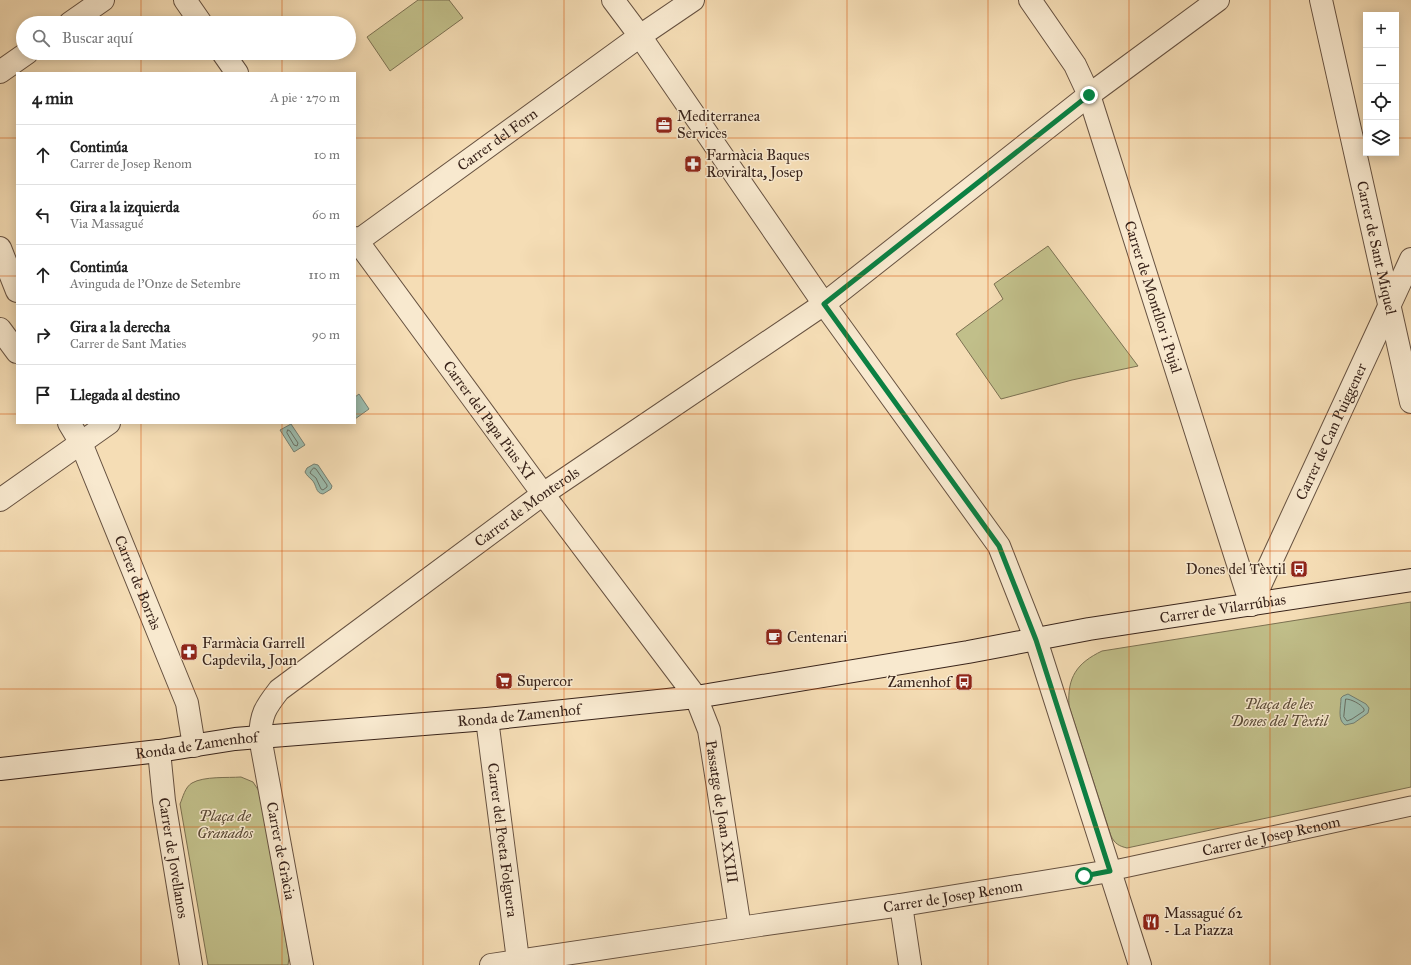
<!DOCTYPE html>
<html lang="es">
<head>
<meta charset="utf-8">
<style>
	body { margin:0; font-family:"IM FELL Great Primer",serif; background:#f6f6f6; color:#222 }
	.controls { position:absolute; right:12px; top:12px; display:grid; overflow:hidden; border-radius:0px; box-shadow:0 2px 10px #0003 }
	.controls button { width:36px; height:36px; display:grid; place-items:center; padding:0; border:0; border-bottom:1px solid #e0e0e0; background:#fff; color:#222; font:20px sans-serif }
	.stop { position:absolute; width:12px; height:12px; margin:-9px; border:3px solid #0b8043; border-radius:50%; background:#fff }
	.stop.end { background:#0b8043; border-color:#fff; box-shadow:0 1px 4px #0008 }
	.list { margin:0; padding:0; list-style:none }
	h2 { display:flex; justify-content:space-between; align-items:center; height:52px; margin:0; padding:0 16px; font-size:17px }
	h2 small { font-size:13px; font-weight:400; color:#767676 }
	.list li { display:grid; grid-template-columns:26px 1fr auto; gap:12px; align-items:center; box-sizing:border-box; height:60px; padding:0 16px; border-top:1px solid #e0e0e0 }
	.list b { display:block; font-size:15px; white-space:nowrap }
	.list p { margin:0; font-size:13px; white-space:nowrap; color:#767676 }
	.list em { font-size:13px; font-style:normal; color:#767676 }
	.icon { flex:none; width:22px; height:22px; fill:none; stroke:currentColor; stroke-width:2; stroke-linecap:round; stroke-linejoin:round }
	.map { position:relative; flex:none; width:1411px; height:965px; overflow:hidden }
	.search { position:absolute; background:#fff; box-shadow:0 2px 10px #0003; left:16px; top:16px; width:340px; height:44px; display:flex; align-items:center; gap:10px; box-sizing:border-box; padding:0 14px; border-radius:22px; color:#767676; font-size:15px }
	.panel { position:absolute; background:#fff; box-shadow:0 2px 10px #0003; left:16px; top:72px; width:340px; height:352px; border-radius:0px }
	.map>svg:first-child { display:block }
	.green { fill:#c1bf8a; stroke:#7c7152 }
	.water { fill:#9cbcad; stroke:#747f72 }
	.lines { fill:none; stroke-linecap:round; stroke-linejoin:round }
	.shore { stroke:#6a7064; stroke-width:1 }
	.pedestrian-casing { stroke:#675241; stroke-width:21 }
	.minor-casing { stroke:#675241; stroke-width:24 }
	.tertiary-casing { stroke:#675241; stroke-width:24 }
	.secondary-casing { stroke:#38231a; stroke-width:24 }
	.pedestrian { stroke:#f8e9cf; stroke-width:19 }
	.minor { stroke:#f8e9cf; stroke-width:22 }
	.tertiary { stroke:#f8e9cf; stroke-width:22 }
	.secondary { stroke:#f8e9cf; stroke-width:22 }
	.route { stroke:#0b8043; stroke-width:5 }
	.grid { fill:none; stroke:#d6540d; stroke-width:1; stroke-opacity:0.55 }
	.labels { text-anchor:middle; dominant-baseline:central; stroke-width:3; stroke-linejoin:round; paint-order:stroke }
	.poi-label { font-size:15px; fill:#38231a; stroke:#f8e9cf; text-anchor:start }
	.street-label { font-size:15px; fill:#38231a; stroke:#f8e9cf }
	.park-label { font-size:15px; font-style:italic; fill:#5a4a36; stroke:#f8e9cf }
</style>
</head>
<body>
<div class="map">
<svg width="1411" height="965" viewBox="0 0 1411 965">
	<rect width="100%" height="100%" fill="#f5ddb5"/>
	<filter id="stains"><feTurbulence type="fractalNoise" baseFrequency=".005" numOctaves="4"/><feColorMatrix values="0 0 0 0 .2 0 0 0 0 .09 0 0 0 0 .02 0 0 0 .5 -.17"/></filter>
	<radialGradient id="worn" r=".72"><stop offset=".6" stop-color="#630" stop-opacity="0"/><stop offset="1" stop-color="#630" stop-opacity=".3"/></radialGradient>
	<g class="green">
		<path d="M 418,0 L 449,0 L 463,18 L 390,71 L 367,37 Z"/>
		<path d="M 1048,246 L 1138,366 L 1072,380 L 1001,399 L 956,334 L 1003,299 L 994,284 Z"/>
		<path d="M 1411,602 L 1411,787 L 1127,848 C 1119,846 1115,844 1111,836 L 1069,706 C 1067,677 1077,663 1102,651 Z"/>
		<path d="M 241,777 L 253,782 L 261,794 L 289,958 L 288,965 L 208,965 L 180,804 C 183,797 185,787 192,783 C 204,776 228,778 241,777 Z"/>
	</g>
	<g class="water">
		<path d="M 359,394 L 369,409 L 355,419 L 355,397 Z"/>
		<path d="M 291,424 L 305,445 L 294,452 L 280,430 Z"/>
		<path d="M 314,464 L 318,465 L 332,486 L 331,489 L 323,494 C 315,493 317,485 312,480 C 309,477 307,476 305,472 L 307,468 Z"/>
		<path d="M 1348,694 L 1366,704 L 1369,708 L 1368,713 L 1354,723 L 1345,725 C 1337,720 1341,707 1341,698 L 1343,696 Z"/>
	</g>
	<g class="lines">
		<g class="shore">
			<path d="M 288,430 L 290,431 L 298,443 L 297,446 L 294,445 L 287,433 Z"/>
			<path d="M 314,468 L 316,469 L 327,485 L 327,487 L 323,490 L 321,489 L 316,478 L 310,473 L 311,471 Z"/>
			<path d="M 1346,699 C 1351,699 1361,704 1364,709 L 1364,711 L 1352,719 L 1347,721 L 1344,717 Z"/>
		</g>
		<defs>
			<g id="pedestrian">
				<path id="s1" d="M 1110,871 L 1411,806"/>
			</g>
			<g id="minor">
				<path d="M 185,0 L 201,23"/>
				<path id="s2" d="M 1030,0 L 1075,65 L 1089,95 L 1251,605"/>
				<path id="s3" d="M 1321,0 L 1411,402"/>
				<path d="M 70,23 L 103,0"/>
				<path d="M 223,53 L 237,73"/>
				<path d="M 0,72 L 27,53"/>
				<path id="s4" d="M 355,238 L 543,494 L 696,697 L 709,730 L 740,928"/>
				<path id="s5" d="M 355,243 L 640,36 L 693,0"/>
				<path d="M 0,248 L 17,291"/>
				<path d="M 0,329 L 17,352"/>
				<path id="s6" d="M 69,423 L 81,443 L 187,703 L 194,746"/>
				<path d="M 0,500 L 109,423"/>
				<path id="s7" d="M 1251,605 L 1411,259"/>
				<path id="s8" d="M 487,719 L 518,960"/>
				<path id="s9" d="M 159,751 L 164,801 L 191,965"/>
				<path d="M 901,905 L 910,965"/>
				<path id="s10" d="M 302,965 L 260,737 C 261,714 265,708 279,690 L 543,494 L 824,304 L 1089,95 L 1218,0"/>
				<path id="s11" d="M 491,965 L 760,925 L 901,905 L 1110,871"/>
			</g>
			<path id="tertiary" d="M 613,0 L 640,36 L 824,304 L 999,546 L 1036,640 L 1140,965"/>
			<g id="secondary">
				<path id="s12" d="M 0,769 L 159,751 L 235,739 L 487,719 L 696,697 L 968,652 L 1089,629 L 1411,580"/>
			</g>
		</defs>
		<use href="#pedestrian" class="pedestrian-casing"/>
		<use href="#minor" class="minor-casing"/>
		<use href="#tertiary" class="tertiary-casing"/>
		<use href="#secondary" class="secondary-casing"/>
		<use href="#pedestrian" class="pedestrian"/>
		<use href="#minor" class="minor"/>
		<use href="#tertiary" class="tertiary"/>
		<use href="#secondary" class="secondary"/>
	</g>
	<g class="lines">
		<path class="route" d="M 1084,876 L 1110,871 L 1036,640 L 999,546 L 824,304 L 1089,95"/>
	</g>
	<path class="grid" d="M 141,0 L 141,23M 282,0 L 282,23M 423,0 L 423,965M 564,0 L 564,965M 706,0 L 706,965M 847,0 L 847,965M 988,0 L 988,965M 1129,0 L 1129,965M 1270,0 L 1270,965M 141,53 L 141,73M 282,53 L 282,73M 0,138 L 17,138M 355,138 L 1366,138M 1396,138 L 1411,138M 0,276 L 17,276M 355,276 L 1411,276M 0,414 L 17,414M 355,414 L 1411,414M 141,423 L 141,965M 282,423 L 282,965M 0,551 L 1411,551M 0,689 L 1411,689M 0,827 L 1411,827"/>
	<defs>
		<symbol id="office-square" viewBox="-11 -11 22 22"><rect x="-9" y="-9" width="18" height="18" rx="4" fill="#8f2418" stroke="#f8e9cf"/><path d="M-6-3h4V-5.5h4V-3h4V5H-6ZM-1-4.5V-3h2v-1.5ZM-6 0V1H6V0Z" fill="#fff"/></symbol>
		<symbol id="pharmacy-square" viewBox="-11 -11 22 22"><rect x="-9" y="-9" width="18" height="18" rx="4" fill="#8f2418" stroke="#f8e9cf"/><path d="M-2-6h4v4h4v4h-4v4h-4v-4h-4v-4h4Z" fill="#fff"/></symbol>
		<symbol id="bus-square" viewBox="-11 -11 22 22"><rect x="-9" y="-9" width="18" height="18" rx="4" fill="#8f2418" stroke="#f8e9cf"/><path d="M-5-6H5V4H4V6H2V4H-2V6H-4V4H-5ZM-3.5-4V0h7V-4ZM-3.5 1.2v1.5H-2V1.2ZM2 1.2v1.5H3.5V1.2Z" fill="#fff"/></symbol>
		<symbol id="cafe-square" viewBox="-11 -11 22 22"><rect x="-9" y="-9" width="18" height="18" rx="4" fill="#8f2418" stroke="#f8e9cf"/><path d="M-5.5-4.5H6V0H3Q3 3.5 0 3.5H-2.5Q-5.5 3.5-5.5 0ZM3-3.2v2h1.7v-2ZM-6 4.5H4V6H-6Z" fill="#fff"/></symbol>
		<symbol id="supermarket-square" viewBox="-11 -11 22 22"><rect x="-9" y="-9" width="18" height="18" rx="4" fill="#8f2418" stroke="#f8e9cf"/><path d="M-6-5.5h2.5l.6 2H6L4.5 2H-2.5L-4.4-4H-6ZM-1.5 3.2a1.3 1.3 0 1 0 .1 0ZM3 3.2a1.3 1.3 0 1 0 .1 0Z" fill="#fff"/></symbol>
		<symbol id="restaurant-square" viewBox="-11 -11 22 22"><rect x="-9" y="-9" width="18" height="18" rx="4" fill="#8f2418" stroke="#f8e9cf"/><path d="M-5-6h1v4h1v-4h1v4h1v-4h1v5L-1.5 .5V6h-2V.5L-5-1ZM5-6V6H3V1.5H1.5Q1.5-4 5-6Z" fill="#fff"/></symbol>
	</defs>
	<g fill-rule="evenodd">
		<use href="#office-square" x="654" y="115" width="20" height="20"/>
		<use href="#pharmacy-square" x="683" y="154" width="20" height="20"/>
		<use href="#bus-square" x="1289" y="559" width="20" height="20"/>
		<use href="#cafe-square" x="764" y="627" width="20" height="20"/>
		<use href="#pharmacy-square" x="179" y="642" width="20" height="20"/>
		<use href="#supermarket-square" x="494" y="671" width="20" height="20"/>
		<use href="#bus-square" x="954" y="672" width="20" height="20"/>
		<use href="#restaurant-square" x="1141" y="912" width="20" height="20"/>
	</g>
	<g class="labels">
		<g class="poi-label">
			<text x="677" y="116">Mediterranea<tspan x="677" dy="17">Services</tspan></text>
			<text x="706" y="155">Farmàcia Baques<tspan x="706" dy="17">Roviralta, Josep</tspan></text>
			<text x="1286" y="569" text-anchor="end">Dones del Tèxtil</text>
			<text x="787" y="637">Centenari</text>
			<text x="202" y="643">Farmàcia Garrell<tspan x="202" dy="17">Capdevila, Joan</tspan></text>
			<text x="517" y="681">Supercor</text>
			<text x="951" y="682" text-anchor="end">Zamenhof</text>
			<text x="1164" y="913">Massagué 62<tspan x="1164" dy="17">- La Piazza</tspan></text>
		</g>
		<g class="street-label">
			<text stroke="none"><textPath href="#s5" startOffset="176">Carrer del Forn</textPath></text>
			<text stroke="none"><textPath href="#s3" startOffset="254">Carrer de Sant Miquel</textPath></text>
			<text stroke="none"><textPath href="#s2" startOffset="324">Carrer de Montllor i Pujal</textPath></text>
			<text stroke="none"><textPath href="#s4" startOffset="226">Carrer del Papa Pius XI</textPath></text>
			<text stroke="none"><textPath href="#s7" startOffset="191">Carrer de Can Puiggener</textPath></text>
			<text stroke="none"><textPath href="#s10" startOffset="592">Carrer de Monterols</textPath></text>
			<text stroke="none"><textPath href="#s6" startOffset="174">Carrer de Borràs</textPath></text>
			<text stroke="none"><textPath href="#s12" startOffset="1234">Carrer de Vilarrúbias</textPath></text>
			<text stroke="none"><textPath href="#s12" startOffset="522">Ronda de Zamenhof</textPath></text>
			<text stroke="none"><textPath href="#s12" startOffset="198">Ronda de Zamenhof</textPath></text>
			<text stroke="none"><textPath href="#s4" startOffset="690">Passatge de Joan XXIII</textPath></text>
			<text stroke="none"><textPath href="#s1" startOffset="165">Carrer de Josep Renom</textPath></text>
			<text stroke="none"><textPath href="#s8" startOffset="122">Carrer del Poeta Folguera</textPath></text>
			<text transform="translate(281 851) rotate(79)">Carrer de Gràcia</text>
			<text stroke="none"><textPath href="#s9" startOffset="108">Carrer de Jovellanos</textPath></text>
			<text stroke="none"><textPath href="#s11" startOffset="467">Carrer de Josep Renom</textPath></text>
		</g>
		<g class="park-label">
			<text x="1279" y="704">Plaça de les<tspan x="1279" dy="17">Dones del Tèxtil</tspan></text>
			<text x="225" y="816">Plaça de<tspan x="225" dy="17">Granados</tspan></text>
		</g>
	</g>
	<rect width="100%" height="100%" filter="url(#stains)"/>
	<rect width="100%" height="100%" fill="url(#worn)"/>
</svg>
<div class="controls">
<button>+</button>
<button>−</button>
<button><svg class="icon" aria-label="locate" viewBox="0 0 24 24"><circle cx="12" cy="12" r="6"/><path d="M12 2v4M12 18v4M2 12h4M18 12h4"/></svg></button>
<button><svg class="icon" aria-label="layers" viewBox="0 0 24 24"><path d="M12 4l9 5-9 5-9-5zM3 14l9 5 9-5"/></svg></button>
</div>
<div class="stop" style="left:1084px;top:876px"></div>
<div class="stop end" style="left:1089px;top:95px"></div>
<div class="search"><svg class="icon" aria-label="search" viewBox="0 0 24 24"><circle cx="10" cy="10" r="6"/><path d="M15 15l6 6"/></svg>Buscar aquí</div>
<section class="panel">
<h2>4 min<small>A pie · 270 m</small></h2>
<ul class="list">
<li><svg class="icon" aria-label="ahead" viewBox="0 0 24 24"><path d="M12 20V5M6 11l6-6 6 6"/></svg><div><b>Continúa</b><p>Carrer de Josep Renom</p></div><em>10 m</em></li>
<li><svg class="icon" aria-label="left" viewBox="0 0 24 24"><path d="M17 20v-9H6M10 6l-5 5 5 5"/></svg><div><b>Gira a la izquierda</b><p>Via Massagué</p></div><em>60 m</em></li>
<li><svg class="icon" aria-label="ahead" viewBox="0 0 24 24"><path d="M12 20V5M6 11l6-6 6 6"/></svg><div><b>Continúa</b><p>Avinguda de l'Onze de Setembre</p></div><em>110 m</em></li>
<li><svg class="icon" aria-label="right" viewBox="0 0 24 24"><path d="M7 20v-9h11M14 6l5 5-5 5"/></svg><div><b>Gira a la derecha</b><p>Carrer de Sant Maties</p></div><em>90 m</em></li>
<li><svg class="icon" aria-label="arrive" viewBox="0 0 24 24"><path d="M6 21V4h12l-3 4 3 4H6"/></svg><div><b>Llegada al destino</b></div></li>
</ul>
</section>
</div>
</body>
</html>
